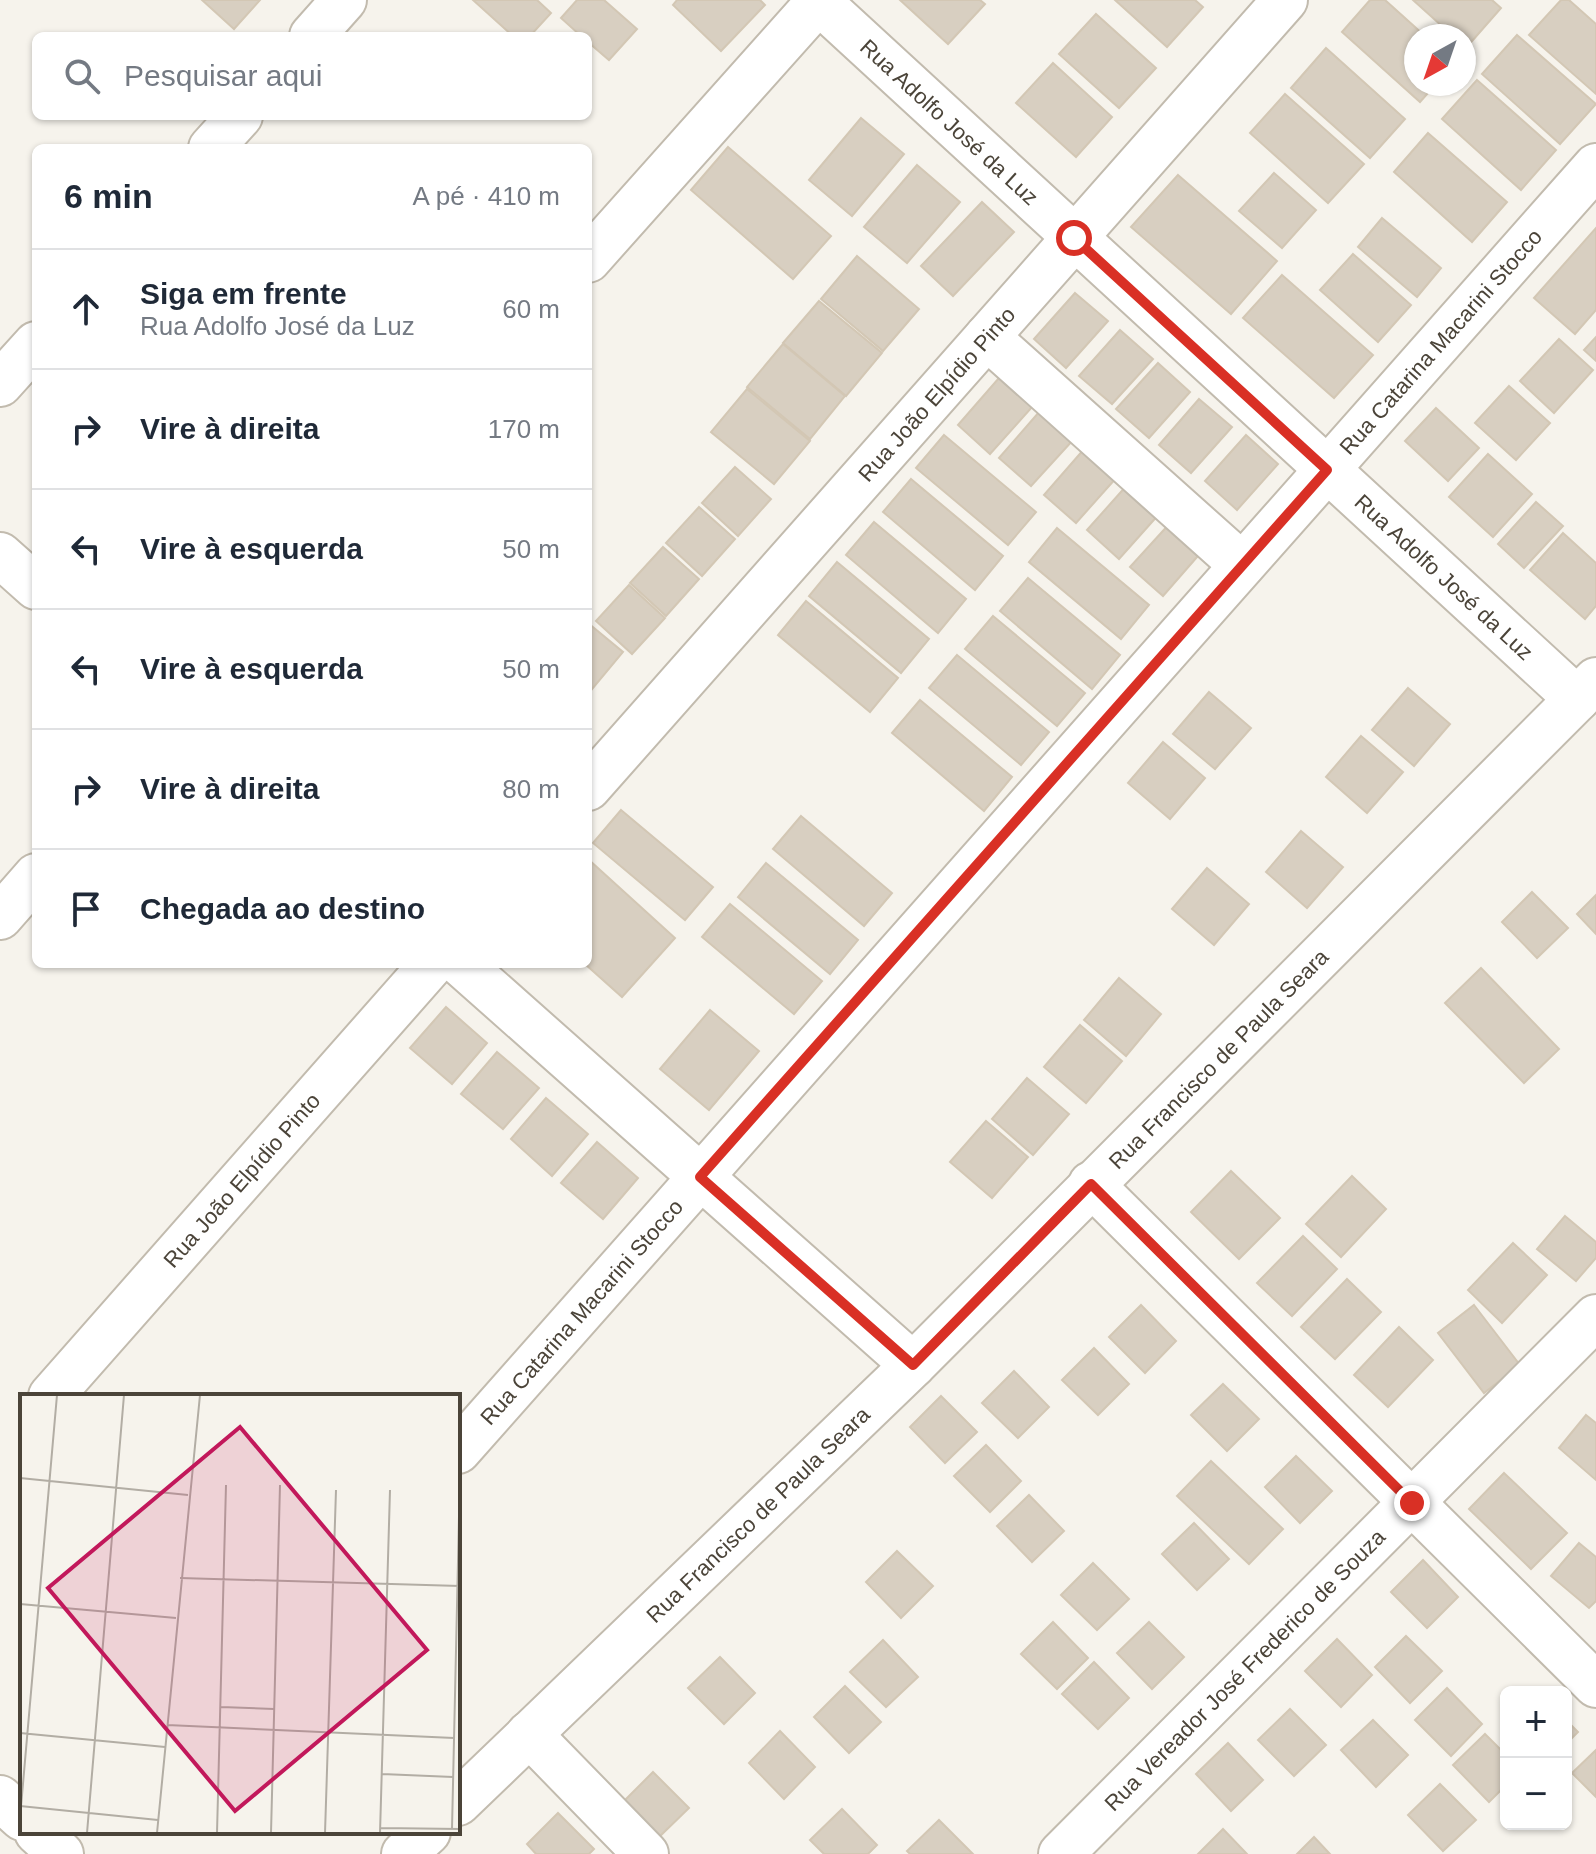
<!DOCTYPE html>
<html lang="pt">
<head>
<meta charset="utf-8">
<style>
	body { margin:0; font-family:Helvetica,sans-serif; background:#f2f2f3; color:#1f2937 }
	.controls { position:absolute; right:24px; bottom:24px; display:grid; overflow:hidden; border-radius:12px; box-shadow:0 2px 6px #0004 }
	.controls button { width:72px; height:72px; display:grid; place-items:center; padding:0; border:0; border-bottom:2px solid #e0e1e3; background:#fff; color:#1f2937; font:40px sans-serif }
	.compass { position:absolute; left:1404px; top:24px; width:72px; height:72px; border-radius:50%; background:#fff; box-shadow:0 2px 6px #0004; rotate:220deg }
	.stop { position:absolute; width:24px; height:24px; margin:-18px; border:6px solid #d93025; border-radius:50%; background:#fff }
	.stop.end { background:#d93025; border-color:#fff; box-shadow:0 2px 8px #0008 }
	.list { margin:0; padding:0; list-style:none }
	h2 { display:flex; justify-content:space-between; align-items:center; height:104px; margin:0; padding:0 32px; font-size:34px }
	h2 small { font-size:26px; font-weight:400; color:#747a83 }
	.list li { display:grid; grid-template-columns:52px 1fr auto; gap:24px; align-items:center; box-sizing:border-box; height:120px; padding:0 32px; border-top:2px solid #e0e1e3 }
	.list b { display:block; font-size:30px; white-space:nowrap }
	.list p { margin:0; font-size:26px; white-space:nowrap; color:#747a83 }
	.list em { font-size:26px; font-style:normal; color:#747a83 }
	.icon { flex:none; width:44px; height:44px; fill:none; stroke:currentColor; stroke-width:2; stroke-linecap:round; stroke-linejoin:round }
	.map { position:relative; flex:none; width:1596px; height:1854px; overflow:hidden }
	.search { position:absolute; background:#fff; box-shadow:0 2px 6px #0004; left:32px; top:32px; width:560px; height:88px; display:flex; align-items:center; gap:20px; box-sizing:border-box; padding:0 28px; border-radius:12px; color:#747a83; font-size:30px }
	.panel { position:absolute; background:#fff; box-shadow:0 2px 6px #0004; left:32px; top:144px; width:560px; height:824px; border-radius:12px }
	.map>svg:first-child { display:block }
	.building { fill:#d8cfc1; stroke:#d3c7b4; stroke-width:2 }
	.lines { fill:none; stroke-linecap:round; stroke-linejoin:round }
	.minor-casing { stroke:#c2bbae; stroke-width:48 }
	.minor { stroke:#fff; stroke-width:44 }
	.route { stroke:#d93025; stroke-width:10 }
	.labels { text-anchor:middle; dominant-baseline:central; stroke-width:8; stroke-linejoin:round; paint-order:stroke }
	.street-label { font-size:22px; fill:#4b4439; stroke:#fff }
	.inset-road { fill:none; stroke:#b2ada4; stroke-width:2 }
	.view { fill:#c2185b; fill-opacity:0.15; stroke:#c2185b; stroke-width:4 }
	.inset-edge { fill:none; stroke:#4b4439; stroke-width:4 }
</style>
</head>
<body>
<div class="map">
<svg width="1596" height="1854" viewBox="0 0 1596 1854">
	<rect width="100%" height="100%" fill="#f6f3ec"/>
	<g class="building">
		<path d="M 202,0 L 260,0 L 234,29 Z"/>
		<path d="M 473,0 L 537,0 L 551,13 L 530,36 L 513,36 Z"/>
		<path d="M 577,0 L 604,0 L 637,29 L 609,60 L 588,42 L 588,36 L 581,36 L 561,18 Z"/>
		<path d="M 677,0 L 760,0 L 765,5 L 721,51 L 673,5 Z"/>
		<path d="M 900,0 L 980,0 L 985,4 L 948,44 Z"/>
		<path d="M 1115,0 L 1195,0 L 1203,7 L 1167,47 Z"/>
		<path d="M 1370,0 L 1385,0 L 1425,36 L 1416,36 L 1416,84 L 1436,84 L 1420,102 L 1342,32 Z"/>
		<path d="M 1413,0 L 1492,0 L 1501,8 L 1466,48 L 1464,36 L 1453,36 Z"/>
		<path d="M 1561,0 L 1569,0 L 1596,24 L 1596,94 L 1529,35 Z"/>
		<path d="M 1096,14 L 1156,68 L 1119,108 L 1059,54 Z"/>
		<path d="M 1517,35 L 1596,104 L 1560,144 L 1482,74 Z"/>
		<path d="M 1326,48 L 1405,119 L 1370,158 L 1291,88 Z"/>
		<path d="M 1053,63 L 1112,117 L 1076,157 L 1016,103 Z"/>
		<path d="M 1477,80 L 1556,150 L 1521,190 L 1442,119 Z"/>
		<path d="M 1285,94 L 1364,164 L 1328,203 L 1250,133 Z"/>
		<path d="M 861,118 L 904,154 L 852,216 L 809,180 Z"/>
		<path d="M 1428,133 L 1507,202 L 1472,242 L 1394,172 Z"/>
		<path d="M 728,147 L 831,236 L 793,279 L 691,190 Z"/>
		<path d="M 917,165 L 960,202 L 907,263 L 864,227 Z"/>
		<path d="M 1274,173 L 1316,210 L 1282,248 L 1239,211 Z"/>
		<path d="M 1178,175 L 1277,261 L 1231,314 L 1131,227 Z"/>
		<path d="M 982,202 L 1014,232 L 953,296 L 921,266 Z"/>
		<path d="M 1382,218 L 1441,268 L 1417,297 L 1358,247 Z"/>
		<path d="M 1596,228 L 1596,310 L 1575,334 L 1534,298 Z"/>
		<path d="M 1353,254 L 1411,305 L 1378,342 L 1320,290 Z"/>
		<path d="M 857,256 L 919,309 L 883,351 L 821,299 Z"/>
		<path d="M 1282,275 L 1373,355 L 1334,398 L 1243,318 Z"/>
		<path d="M 1075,293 L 1108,321 L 1066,368 L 1034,339 Z"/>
		<path d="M 819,301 L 882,353 L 846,396 L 783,343 Z"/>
		<path d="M 1120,330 L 1153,359 L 1112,404 L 1079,376 Z"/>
		<path d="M 1596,337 L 1596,361 L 1584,350 Z"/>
		<path d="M 1559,339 L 1593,370 L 1554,413 L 1520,381 Z"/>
		<path d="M 783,344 L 845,396 L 810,439 L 747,387 Z"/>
		<path d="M 1158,363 L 1190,392 L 1149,438 L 1116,409 Z"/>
		<path d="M 999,378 L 1032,407 L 990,454 L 958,425 Z"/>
		<path d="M 1509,386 L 1550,423 L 1516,460 L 1475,423 Z"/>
		<path d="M 747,389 L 810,441 L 774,484 L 711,432 Z"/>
		<path d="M 1199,399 L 1232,427 L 1191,473 L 1159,445 Z"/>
		<path d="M 1436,408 L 1479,448 L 1448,481 L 1405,441 Z"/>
		<path d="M 1040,411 L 1073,440 L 1031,486 L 999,458 Z"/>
		<path d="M 944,435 L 1036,512 L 1008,545 L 916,468 Z"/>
		<path d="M 1246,435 L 1278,464 L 1237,510 L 1205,481 Z"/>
		<path d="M 1085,448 L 1117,477 L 1076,523 L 1044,495 Z"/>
		<path d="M 1488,454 L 1532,494 L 1493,537 L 1449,497 Z"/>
		<path d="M 735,467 L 771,499 L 738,536 L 702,503 Z"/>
		<path d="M 911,479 L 1003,556 L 975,590 L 883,512 Z"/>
		<path d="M 1128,484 L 1160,513 L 1119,559 L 1087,530 Z"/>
		<path d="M 1536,502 L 1563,526 L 1524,568 L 1498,544 Z"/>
		<path d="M 699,507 L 735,539 L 702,576 L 666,543 Z"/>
		<path d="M 1172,521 L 1204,549 L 1163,596 L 1130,567 Z"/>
		<path d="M 874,522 L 966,599 L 938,633 L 846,555 Z"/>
		<path d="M 1057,528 L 1149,605 L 1121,639 L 1029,562 Z"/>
		<path d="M 1563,533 L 1596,563 L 1596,606 L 1585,619 L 1530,570 Z"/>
		<path d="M 663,547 L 699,579 L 666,616 L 630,583 Z"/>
		<path d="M 837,562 L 929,639 L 901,673 L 809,596 Z"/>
		<path d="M 1028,578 L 1120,655 L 1092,689 L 1000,611 Z"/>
		<path d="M 629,585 L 665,618 L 632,654 L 596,621 Z"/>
		<path d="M 806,601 L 898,678 L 870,712 L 778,635 Z"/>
		<path d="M 993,616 L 1085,693 L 1057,726 L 965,649 Z"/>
		<path d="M 588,623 L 623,652 L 588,694 Z"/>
		<path d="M 957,655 L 1049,732 L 1021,765 L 929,688 Z"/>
		<path d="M 1408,688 L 1450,724 L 1414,766 L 1372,730 Z"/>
		<path d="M 1209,692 L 1251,728 L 1215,769 L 1173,734 Z"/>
		<path d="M 920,700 L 1012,777 L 984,811 L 892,733 Z"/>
		<path d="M 1361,736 L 1403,772 L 1367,813 L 1326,777 Z"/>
		<path d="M 1163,742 L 1205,778 L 1170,819 L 1128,783 Z"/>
		<path d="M 621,810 L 713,887 L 685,920 L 593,843 Z"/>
		<path d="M 801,816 L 892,893 L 864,926 L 773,849 Z"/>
		<path d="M 1301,831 L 1343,867 L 1307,908 L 1266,872 Z"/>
		<path d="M 588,859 L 675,938 L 622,997 L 585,964 L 588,964 Z"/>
		<path d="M 766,863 L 858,940 L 830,974 L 738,897 Z"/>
		<path d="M 1207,868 L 1249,904 L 1214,945 L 1172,909 Z"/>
		<path d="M 1532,892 L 1568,928 L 1537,958 L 1502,922 Z"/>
		<path d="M 1596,895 L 1596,934 L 1577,914 Z"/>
		<path d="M 730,904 L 822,981 L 794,1014 L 702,937 Z"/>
		<path d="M 1481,968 L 1559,1049 L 1524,1083 L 1445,1003 Z"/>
		<path d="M 1119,978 L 1161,1014 L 1126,1056 L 1084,1020 Z"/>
		<path d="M 446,1007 L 487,1043 L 452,1084 L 410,1048 Z"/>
		<path d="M 710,1010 L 759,1051 L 709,1110 L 660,1069 Z"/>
		<path d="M 1080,1025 L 1122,1061 L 1086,1103 L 1044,1067 Z"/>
		<path d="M 497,1052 L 539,1088 L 503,1129 L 461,1094 Z"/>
		<path d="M 1027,1078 L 1069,1114 L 1033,1155 L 992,1119 Z"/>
		<path d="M 546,1098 L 588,1134 L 552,1176 L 511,1139 Z"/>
		<path d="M 986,1121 L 1028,1157 L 992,1198 L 950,1162 Z"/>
		<path d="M 597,1142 L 638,1178 L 603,1219 L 561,1183 Z"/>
		<path d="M 1231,1171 L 1280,1218 L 1239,1259 L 1191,1212 Z"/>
		<path d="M 1352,1176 L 1386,1209 L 1341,1257 L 1306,1224 Z"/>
		<path d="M 1565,1216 L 1596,1242 L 1596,1258 L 1576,1281 L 1537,1249 Z"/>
		<path d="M 1303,1236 L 1337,1269 L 1292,1316 L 1257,1283 Z"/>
		<path d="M 1513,1243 L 1547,1275 L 1502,1323 L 1468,1290 Z"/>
		<path d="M 1347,1279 L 1381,1312 L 1335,1359 L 1301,1327 Z"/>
		<path d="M 1141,1305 L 1176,1341 L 1145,1373 L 1109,1337 Z"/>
		<path d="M 1474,1305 L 1520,1365 L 1484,1393 L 1438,1333 Z"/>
		<path d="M 1399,1327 L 1433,1360 L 1388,1407 L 1354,1375 Z"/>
		<path d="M 1094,1348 L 1129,1384 L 1098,1415 L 1062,1380 Z"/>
		<path d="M 1014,1371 L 1049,1407 L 1018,1438 L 982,1403 Z"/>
		<path d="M 1223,1384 L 1259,1419 L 1227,1451 L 1191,1415 Z"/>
		<path d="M 941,1396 L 977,1432 L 945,1463 L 910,1427 Z"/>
		<path d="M 1586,1415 L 1596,1423 L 1596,1480 L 1559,1448 Z"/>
		<path d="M 986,1445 L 1021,1481 L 990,1512 L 954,1476 Z"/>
		<path d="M 1296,1456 L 1332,1491 L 1300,1523 L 1265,1487 Z"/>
		<path d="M 1211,1461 L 1283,1529 L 1249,1564 L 1177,1496 Z"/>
		<path d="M 1504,1473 L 1567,1533 L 1531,1569 L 1469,1509 Z"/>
		<path d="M 1029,1495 L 1064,1531 L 1032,1562 L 997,1526 Z"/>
		<path d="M 1194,1523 L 1229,1559 L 1197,1590 L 1162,1554 Z"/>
		<path d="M 1579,1543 L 1596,1557 L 1596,1601 L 1589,1608 L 1551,1576 Z"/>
		<path d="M 897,1551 L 933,1586 L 901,1618 L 866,1582 Z"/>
		<path d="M 1423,1560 L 1458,1597 L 1427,1628 L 1391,1592 Z"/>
		<path d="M 1093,1563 L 1129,1599 L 1097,1630 L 1061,1595 Z"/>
		<path d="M 1053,1622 L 1088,1658 L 1057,1689 L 1021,1654 Z"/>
		<path d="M 1149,1622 L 1184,1657 L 1152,1689 L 1117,1653 Z"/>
		<path d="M 1406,1636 L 1442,1671 L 1410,1703 L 1375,1667 Z"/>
		<path d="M 1337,1639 L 1372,1675 L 1341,1707 L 1305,1671 Z"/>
		<path d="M 883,1640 L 918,1677 L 886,1707 L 850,1672 Z"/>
		<path d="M 720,1657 L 755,1693 L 724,1724 L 688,1688 Z"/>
		<path d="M 1094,1662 L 1129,1698 L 1098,1729 L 1062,1694 Z"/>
		<path d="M 845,1686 L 881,1722 L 849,1753 L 814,1717 Z"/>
		<path d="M 1447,1688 L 1482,1724 L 1451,1756 L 1415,1720 Z"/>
		<path d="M 1290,1709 L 1326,1745 L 1294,1776 L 1258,1740 Z"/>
		<path d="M 1373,1720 L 1408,1755 L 1376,1787 L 1341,1750 Z"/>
		<path d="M 1566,1720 L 1578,1732 L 1566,1744 Z"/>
		<path d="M 780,1731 L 815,1767 L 784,1799 L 749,1763 Z"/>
		<path d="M 1485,1734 L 1506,1755 L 1506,1785 L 1489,1802 L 1453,1765 Z"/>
		<path d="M 1228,1743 L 1263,1780 L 1231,1811 L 1196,1774 Z"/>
		<path d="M 1596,1750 L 1596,1797 L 1572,1773 Z"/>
		<path d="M 653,1772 L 689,1808 L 657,1839 L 622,1803 Z"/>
		<path d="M 1440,1784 L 1476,1820 L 1443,1851 L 1408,1815 Z"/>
		<path d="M 842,1809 L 877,1845 L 868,1854 L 824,1854 L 810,1840 Z"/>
		<path d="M 558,1813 L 594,1849 L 589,1854 L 536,1854 L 527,1844 Z"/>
		<path d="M 939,1820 L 973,1854 L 910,1854 L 907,1851 Z"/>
		<path d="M 1223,1829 L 1247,1854 L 1198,1854 Z"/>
		<path d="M 1314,1837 L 1330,1854 L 1297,1854 Z"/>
	</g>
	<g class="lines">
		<defs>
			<g id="minor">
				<path id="s1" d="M 817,0 L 1577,699"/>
				<path d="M 312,36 L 344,0"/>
				<path d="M 211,148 L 240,116"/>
				<path d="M 588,260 L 820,0"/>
				<path d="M 987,337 L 1242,565"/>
				<path d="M 0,384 L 36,344"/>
				<path d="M 0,555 L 36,587"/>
				<path id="s2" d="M 588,788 L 1285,0"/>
				<path d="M 0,917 L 36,876"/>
				<path d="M 461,964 L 913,1365"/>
				<path d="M 1091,1184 L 1596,1685"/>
				<path id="s3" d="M 51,1396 L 432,964"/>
				<path id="s4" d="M 458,1451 L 1596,166"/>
				<path d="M 529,1734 L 646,1854"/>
				<path d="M 0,1798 L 22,1818"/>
				<path id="s5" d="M 458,1803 L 913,1365 L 1596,680"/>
				<path d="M 37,1832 L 61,1854"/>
				<path d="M 404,1854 L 428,1832"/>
				<path id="s6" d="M 1061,1854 L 1596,1317"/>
			</g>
		</defs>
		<use href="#minor" class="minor-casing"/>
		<use href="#minor" class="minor"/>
	</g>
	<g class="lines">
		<path class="route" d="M 1074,238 L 1327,470 L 700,1177 L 913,1365 L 1091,1184 L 1412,1503"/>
	</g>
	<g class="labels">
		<g class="street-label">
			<text stroke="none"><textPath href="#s1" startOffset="180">Rua Adolfo José da Luz</textPath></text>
			<text stroke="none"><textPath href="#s4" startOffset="1482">Rua Catarina Macarini Stocco</textPath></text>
			<text stroke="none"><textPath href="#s2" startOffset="526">Rua João Elpídio Pinto</textPath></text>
			<text stroke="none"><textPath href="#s1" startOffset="852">Rua Adolfo José da Luz</textPath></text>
			<text stroke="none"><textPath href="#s5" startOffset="1064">Rua Francisco de Paula Seara</textPath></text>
			<text stroke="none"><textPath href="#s3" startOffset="288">Rua João Elpídio Pinto</textPath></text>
			<text stroke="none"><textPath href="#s4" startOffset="186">Rua Catarina Macarini Stocco</textPath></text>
			<text stroke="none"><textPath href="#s5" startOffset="416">Rua Francisco de Paula Seara</textPath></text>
			<text stroke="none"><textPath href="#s6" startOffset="260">Rua Vereador José Frederico de Souza</textPath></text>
		</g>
	</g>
	<g transform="translate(20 1394)">
		<rect width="440" height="440" fill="#f6f3ec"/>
		<path class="inset-road" d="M 0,84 L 168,101M 160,184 L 440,192M 0,210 L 156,224M 201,313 L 254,315M 147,331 L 434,344M 0,339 L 145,353M 362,380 L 433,383M 0,412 L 138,426M 0,424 L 37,1M 361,434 L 440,435M 432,435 L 440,78M 67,439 L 104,1M 137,439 L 180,1M 197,439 L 206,91M 251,439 L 260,91M 305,439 L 316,96M 360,439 L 370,96"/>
		<path class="view" d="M 220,33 L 407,256 L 215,417 L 28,194 Z"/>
		<rect width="440" height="440" class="inset-edge"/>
	</g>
</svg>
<div class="controls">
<button>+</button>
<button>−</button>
</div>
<svg class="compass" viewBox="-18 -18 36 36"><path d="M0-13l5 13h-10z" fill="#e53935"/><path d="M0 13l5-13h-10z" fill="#747a83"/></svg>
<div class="stop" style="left:1074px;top:238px"></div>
<div class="stop end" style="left:1412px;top:1503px"></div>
<div class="search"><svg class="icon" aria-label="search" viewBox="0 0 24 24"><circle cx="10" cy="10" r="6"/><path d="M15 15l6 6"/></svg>Pesquisar aqui</div>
<section class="panel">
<h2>6 min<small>A pé · 410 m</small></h2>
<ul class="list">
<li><svg class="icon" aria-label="ahead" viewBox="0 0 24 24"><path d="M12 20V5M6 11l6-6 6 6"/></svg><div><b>Siga em frente</b><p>Rua Adolfo José da Luz</p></div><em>60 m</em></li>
<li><svg class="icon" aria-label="right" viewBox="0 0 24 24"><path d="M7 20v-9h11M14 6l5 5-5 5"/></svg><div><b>Vire à direita</b></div><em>170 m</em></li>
<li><svg class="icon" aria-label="left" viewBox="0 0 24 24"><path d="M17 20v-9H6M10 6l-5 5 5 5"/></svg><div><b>Vire à esquerda</b></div><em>50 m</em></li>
<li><svg class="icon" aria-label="left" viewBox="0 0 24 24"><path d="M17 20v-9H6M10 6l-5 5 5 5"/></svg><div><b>Vire à esquerda</b></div><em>50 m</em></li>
<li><svg class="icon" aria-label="right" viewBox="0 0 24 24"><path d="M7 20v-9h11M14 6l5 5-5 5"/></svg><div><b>Vire à direita</b></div><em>80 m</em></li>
<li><svg class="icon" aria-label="arrive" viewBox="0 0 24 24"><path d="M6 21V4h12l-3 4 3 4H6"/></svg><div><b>Chegada ao destino</b></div></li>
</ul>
</section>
</div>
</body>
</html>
